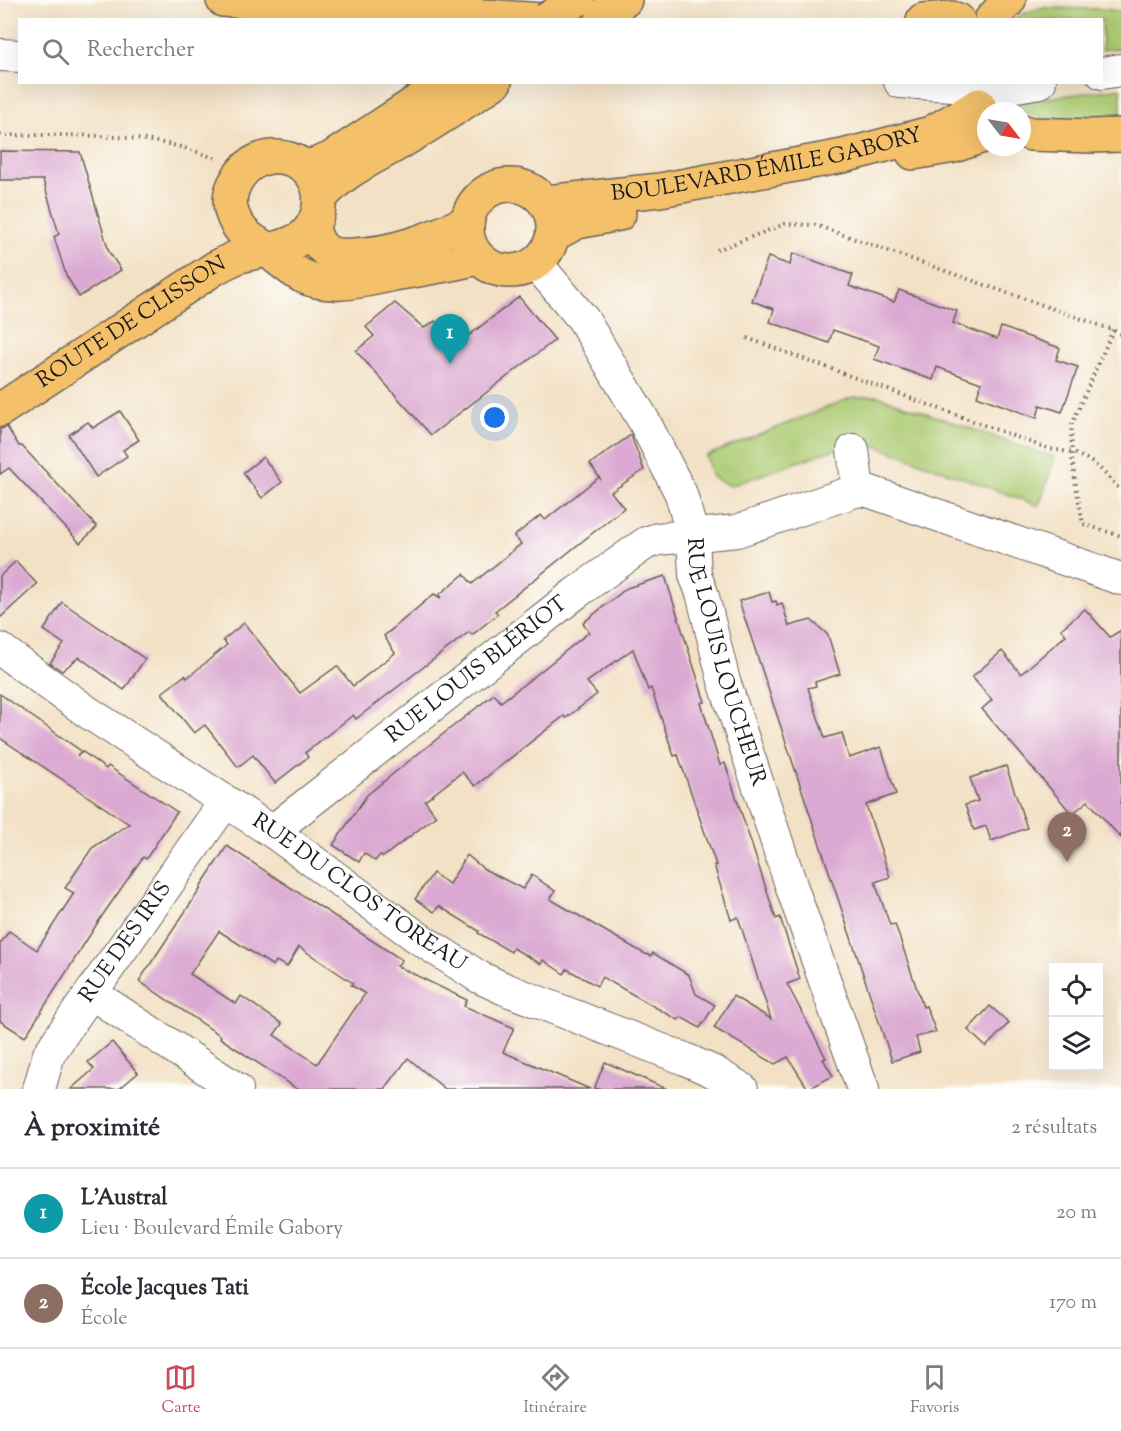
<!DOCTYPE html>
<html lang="fr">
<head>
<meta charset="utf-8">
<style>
	body { margin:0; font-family:"Sorts Mill Goudy",serif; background:#f7f7f7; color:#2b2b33 }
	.controls { position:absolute; right:18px; bottom:18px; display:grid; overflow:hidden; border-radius:0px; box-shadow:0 6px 24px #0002 }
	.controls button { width:54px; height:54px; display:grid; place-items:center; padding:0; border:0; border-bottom:2px solid #e1e1e2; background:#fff; color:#2b2b33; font:30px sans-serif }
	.compass { position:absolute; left:977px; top:102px; width:54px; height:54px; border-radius:50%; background:#fff; box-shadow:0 6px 24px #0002; rotate:121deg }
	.you { position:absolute; left:495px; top:418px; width:21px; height:21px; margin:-15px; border:4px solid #fff; border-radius:50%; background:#1a73e8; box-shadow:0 0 0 9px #1a73e833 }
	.badge { display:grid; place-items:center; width:39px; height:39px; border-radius:50%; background:#d1495b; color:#fff; font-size:20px; font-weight:700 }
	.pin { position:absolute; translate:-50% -50px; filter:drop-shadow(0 2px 3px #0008) }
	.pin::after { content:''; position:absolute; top:32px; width:21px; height:18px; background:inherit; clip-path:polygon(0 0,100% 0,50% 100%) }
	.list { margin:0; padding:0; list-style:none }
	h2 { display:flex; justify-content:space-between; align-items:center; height:78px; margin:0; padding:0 24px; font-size:26px }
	h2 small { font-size:20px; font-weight:400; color:#7c7c81 }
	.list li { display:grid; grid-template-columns:39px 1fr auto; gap:18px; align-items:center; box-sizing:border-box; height:90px; padding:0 24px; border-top:2px solid #e1e1e2 }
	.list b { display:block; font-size:22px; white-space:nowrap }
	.list p { margin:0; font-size:20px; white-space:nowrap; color:#7c7c81 }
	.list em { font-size:20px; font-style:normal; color:#7c7c81 }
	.icon { flex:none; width:33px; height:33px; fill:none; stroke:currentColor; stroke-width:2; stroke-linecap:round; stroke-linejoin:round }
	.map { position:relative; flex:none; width:1121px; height:1089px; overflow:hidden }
	.search { position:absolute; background:#fff; box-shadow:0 6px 24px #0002; left:18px; right:18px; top:18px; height:66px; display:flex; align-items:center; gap:15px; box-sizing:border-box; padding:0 21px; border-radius:0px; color:#7c7c81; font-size:22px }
	.sheet { height:258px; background:#fff }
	nav { display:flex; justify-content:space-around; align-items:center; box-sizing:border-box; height:84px; border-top:2px solid #e1e1e2; background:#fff; font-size:16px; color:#7c7c81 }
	nav a { display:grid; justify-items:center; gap:3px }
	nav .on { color:#d1495b }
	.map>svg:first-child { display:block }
	.green { fill:#abca71; stroke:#647346; stroke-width:1.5 }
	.building { fill:#dba9d2; fill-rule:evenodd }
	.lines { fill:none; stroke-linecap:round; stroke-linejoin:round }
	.minor-casing { stroke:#676158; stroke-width:34 }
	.major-casing { stroke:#676158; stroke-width:36 }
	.path { stroke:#676158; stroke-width:4; stroke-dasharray:1.5 4.5; stroke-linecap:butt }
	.minor { stroke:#fff; stroke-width:32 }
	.major { stroke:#f4c16a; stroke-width:33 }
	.major-bridge-casing { stroke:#676158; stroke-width:36; stroke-linecap:butt }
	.major-bridge { stroke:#f4c16a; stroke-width:33 }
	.labels { text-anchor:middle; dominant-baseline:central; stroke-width:4.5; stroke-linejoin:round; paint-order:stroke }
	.street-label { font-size:22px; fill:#1c1c1c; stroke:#fdfcf7 }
</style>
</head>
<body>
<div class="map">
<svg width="1121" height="1089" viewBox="0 0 1121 1089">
	<rect width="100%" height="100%" fill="#fdfcf7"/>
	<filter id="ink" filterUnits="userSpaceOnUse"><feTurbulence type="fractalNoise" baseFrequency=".0167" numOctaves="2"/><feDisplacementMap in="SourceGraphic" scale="12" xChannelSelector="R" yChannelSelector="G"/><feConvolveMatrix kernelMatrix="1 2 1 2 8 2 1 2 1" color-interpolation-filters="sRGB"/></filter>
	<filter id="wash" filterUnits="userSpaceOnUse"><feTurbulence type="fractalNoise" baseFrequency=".008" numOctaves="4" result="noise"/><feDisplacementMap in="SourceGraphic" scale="24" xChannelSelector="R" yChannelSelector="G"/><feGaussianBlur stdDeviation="1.35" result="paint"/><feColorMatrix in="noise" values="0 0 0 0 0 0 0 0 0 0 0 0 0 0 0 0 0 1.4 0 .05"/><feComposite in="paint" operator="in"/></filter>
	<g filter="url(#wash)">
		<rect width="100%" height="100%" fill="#f3e1c6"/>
		<g class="green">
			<path d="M 1041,8 L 1107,9 L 1121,12 L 1121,48 L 1102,50 L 1102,20 L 1013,20 L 1022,14 Z"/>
			<path d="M 1121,88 L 1121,116 L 1113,118 C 1077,119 1036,126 1009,103 Z"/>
			<path d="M 878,396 L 1055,458 L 1039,506 L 874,445 L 849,444 L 730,486 L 712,477 L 706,456 L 853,397 Z"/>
		</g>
		<g id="blocks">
			<g class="building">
				<path d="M 0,151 L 80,152 L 109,252 L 121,270 L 79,297 L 66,275 L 54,237 L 59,234 L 43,180 L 0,180 Z"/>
				<path d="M 793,253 L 853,275 L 849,286 L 894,302 L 899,290 L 957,311 L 953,323 L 997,339 L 1001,327 L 1060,348 L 1056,360 L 1078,367 L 1062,412 L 1040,405 L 1037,418 L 977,396 L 981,383 L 937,367 L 933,380 L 874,359 L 879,346 L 833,330 L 829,343 L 770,322 L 774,309 L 752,301 L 768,257 L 790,265 Z"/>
				<path d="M 519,297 L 555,340 L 431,435 L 356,351 L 374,336 L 366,327 L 395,303 L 424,328 L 435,321 L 455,346 Z"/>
				<path d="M 120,411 L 139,440 L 123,450 L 127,456 L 96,477 L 69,435 L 88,422 L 93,428 Z"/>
				<path d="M 7,427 L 19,446 L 22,446 L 97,527 L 80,543 L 9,468 L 0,474 L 0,429 Z"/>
				<path d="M 631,435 L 644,470 L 611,492 L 624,508 L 495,611 L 498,614 L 472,635 L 469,632 L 356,719 L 353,715 L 305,753 L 308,757 L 275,783 L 253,755 L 238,767 L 205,725 L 194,733 L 162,693 L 185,675 L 187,678 L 227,645 L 223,640 L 244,623 L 300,693 L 337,666 L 353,686 L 395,653 L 384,636 L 434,594 L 441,598 L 439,595 L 464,574 L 472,584 L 521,544 L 514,536 L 541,515 L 545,520 L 599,477 L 601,480 L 590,464 Z"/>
				<path d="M 263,457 L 282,482 L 262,498 L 243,473 Z"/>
				<path d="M 16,561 L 37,584 L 0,618 L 0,576 Z"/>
				<path d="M 665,576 L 705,702 L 701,703 L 720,765 L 725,763 L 776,919 L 780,917 L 800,979 L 787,984 L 826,1058 L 823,1059 L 833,1076 L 808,1089 L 788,1057 L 775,1064 L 714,1028 L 733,996 L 771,1019 L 738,917 L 731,920 L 714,865 L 716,865 L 678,755 L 674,756 L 651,688 L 648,690 L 633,649 L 587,682 L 597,694 L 566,718 L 564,716 L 475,786 L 462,772 L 425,801 L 436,816 L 383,857 L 380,855 L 375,861 L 364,853 L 359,862 L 333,845 L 367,795 L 404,765 L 494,694 L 501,702 L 541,671 L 589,632 L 583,623 L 627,588 Z"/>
				<path d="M 769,592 L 772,602 L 776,601 L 777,605 L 782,603 L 789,626 L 811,620 L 828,635 L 840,674 L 815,682 L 816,686 L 808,688 L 825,738 L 842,733 L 849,758 L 881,747 L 896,794 L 866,805 L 890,877 L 875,882 L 890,925 L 895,924 L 923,1007 L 926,1006 L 936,1032 L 916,1037 L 920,1052 L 892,1061 L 739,601 Z"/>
				<path d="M 62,602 L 145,659 L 124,690 L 79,657 L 62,671 L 50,663 L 64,644 L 44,630 Z"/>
				<path d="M 1085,609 L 1110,637 L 1121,630 L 1121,838 L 1088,801 L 1072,814 L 982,709 L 992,700 L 972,677 L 1002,651 L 1021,674 L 1066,635 L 1061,629 Z"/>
				<path d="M 0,694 L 81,751 L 77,756 L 83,752 L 106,769 L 108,766 L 177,812 L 146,859 L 143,857 L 102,916 L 25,1037 L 0,1021 L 0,944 L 9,931 L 37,950 L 74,893 L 65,888 L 92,848 L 129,824 L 0,738 Z"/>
				<path d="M 1006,766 L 1027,828 L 991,841 L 986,826 L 974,830 L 965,805 L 978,801 L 970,778 Z"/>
				<path d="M 227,846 L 402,960 L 397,966 L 467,1000 L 464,1006 L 514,1028 L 503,1052 L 590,1089 L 445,1089 L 408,1058 L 385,1089 L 297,1089 L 220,1038 L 221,1036 L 139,981 L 201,888 L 200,887 ZM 219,931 L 273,966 L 276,961 L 287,967 L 299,947 L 353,983 L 351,985 L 365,994 L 317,1064 L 274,1035 L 282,1024 L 241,996 L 236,1004 L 190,974 Z"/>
				<path d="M 467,855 L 484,869 L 523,889 L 532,875 L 555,891 L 550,899 L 643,953 L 651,956 L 653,953 L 689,975 L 696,994 L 715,1005 L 700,1028 L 681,1017 L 678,1020 L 602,977 L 597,986 L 567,969 L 564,974 L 543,960 L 541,964 L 513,948 L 511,952 L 478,933 L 479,931 L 439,906 L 434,912 L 415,899 L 433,873 L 449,884 Z"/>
				<path d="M 990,1006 L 1009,1023 L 986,1047 L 968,1030 Z"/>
				<path d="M 112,1042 L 138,1073 L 119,1089 L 71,1089 L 94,1069 L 88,1062 Z"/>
				<path d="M 605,1062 L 667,1089 L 594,1089 Z"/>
			</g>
		</g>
	</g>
	<g filter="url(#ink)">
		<use href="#blocks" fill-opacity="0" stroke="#676158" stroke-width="1.5"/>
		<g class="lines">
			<defs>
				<g id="minor">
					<path d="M 0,55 L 20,56"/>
					<path d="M 1102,73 L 1121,70"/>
					<path d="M 900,82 L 1005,88 L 1040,82"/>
					<path id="s1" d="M 536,263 L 583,319 L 644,421 L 681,494 L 693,537 L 695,575 L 702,593 L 724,681 L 792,888 L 863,1089"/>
					<path d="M 853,450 L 858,490"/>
					<path id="s2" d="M 0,649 L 89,713 L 276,834 L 417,937 L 479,977 L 505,989 L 685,1059 L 714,1072 L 742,1089"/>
					<path id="s3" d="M 276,834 L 284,822 L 576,593 L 646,543 L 658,539 L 737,531 L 858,490 L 868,491 L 1121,579"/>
					<path d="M 91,993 L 237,1089"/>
					<path id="s4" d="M 39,1089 L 49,1054 L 65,1030 L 225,802"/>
				</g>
				<g id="major">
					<path d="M 223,0 L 547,20"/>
					<path d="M 594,20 L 625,0"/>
					<path d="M 923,20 L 952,18 L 958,20"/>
					<path d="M 991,20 L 1009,0"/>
					<path d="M 1022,131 L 1031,134 L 1091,136 L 1121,135"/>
					<path d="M 913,153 L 954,146 L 986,135"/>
					<path d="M 303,165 L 312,166 L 330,159 L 447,82"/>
					<circle cx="510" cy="228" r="43"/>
					<path d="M 320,199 C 341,171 375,158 404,140 C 435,122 465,102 495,82"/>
					<path id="s5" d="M 546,202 L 660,190 L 843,156 L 931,133 L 979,105"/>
					<path d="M 312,226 C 316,239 320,250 333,254 C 339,256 346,255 352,255 C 393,254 430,239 467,222"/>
					<path d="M 553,235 L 577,222 L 619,214"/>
					<path id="s6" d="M 0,410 L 215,268 C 223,264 231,259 240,256 C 260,250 283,250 301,238 C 311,231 317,219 319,207 C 326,156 258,137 235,183 C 223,204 235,229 254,241 C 271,251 285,267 302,276 C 334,292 373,277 406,272 C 430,268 453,264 477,258"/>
				</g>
			</defs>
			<use href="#minor" class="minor-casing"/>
			<use href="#major" class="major-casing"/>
			<g class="path">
				<path d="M 0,135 C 72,136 148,130 216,159"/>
				<path d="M 717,250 L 785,224 L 815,225 L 1113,330 L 1121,334"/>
				<path d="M 1113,330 L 1072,424 C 1069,457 1077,490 1083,524 L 1121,536"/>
				<path d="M 747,338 L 1049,449 C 1087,453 1096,463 1121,491"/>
			</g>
			<use href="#minor" class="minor"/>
			<use href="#major" class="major"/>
			<defs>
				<path id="major-bridge" d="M 546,20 L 577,0"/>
			</defs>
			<use href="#major-bridge" class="major-bridge-casing"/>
			<use href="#major-bridge" class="major-bridge"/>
		</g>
	</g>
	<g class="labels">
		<g class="street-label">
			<text stroke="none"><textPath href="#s5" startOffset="224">BOULEVARD ÉMILE GABORY</textPath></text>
			<text stroke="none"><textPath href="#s6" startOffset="158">ROUTE DE CLISSON</textPath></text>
			<text stroke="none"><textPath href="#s1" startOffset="448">RUE LOUIS LOUCHEUR</textPath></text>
			<text stroke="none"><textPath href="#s3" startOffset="260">RUE LOUIS BLÉRIOT</textPath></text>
			<text stroke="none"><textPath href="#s2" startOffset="434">RUE DU CLOS TOREAU</textPath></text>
			<text stroke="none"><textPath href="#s4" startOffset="172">RUE DES IRIS</textPath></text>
		</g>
	</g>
</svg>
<div class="controls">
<button><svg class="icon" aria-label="locate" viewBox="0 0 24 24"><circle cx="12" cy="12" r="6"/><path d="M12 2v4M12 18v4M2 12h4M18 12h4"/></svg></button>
<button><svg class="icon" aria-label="layers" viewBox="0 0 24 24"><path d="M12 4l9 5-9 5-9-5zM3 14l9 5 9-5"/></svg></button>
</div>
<svg class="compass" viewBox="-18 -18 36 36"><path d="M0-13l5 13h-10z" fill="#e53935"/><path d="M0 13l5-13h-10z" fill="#7c7c81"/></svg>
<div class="you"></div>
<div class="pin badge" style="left:450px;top:364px;background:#0f9aa8">1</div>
<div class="pin badge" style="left:1067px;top:862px;background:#8d6e63">2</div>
<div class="search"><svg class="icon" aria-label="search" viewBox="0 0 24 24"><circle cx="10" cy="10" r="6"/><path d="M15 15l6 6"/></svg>Rechercher</div>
</div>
<section class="sheet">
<h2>À proximité<small>2 résultats</small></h2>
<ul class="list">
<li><span class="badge" style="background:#0f9aa8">1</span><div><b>L'Austral</b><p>Lieu · Boulevard Émile Gabory</p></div><em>20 m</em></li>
<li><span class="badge" style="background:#8d6e63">2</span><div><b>École Jacques Tati</b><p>École</p></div><em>170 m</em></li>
</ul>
</section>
<nav>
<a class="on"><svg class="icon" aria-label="map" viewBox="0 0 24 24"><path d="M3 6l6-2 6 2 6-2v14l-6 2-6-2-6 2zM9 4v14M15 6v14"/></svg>Carte</a>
<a><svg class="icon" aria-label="directions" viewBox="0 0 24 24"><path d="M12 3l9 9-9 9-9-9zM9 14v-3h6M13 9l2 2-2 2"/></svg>Itinéraire</a>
<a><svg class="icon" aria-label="saved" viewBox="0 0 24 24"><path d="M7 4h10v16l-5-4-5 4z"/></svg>Favoris</a>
</nav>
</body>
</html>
